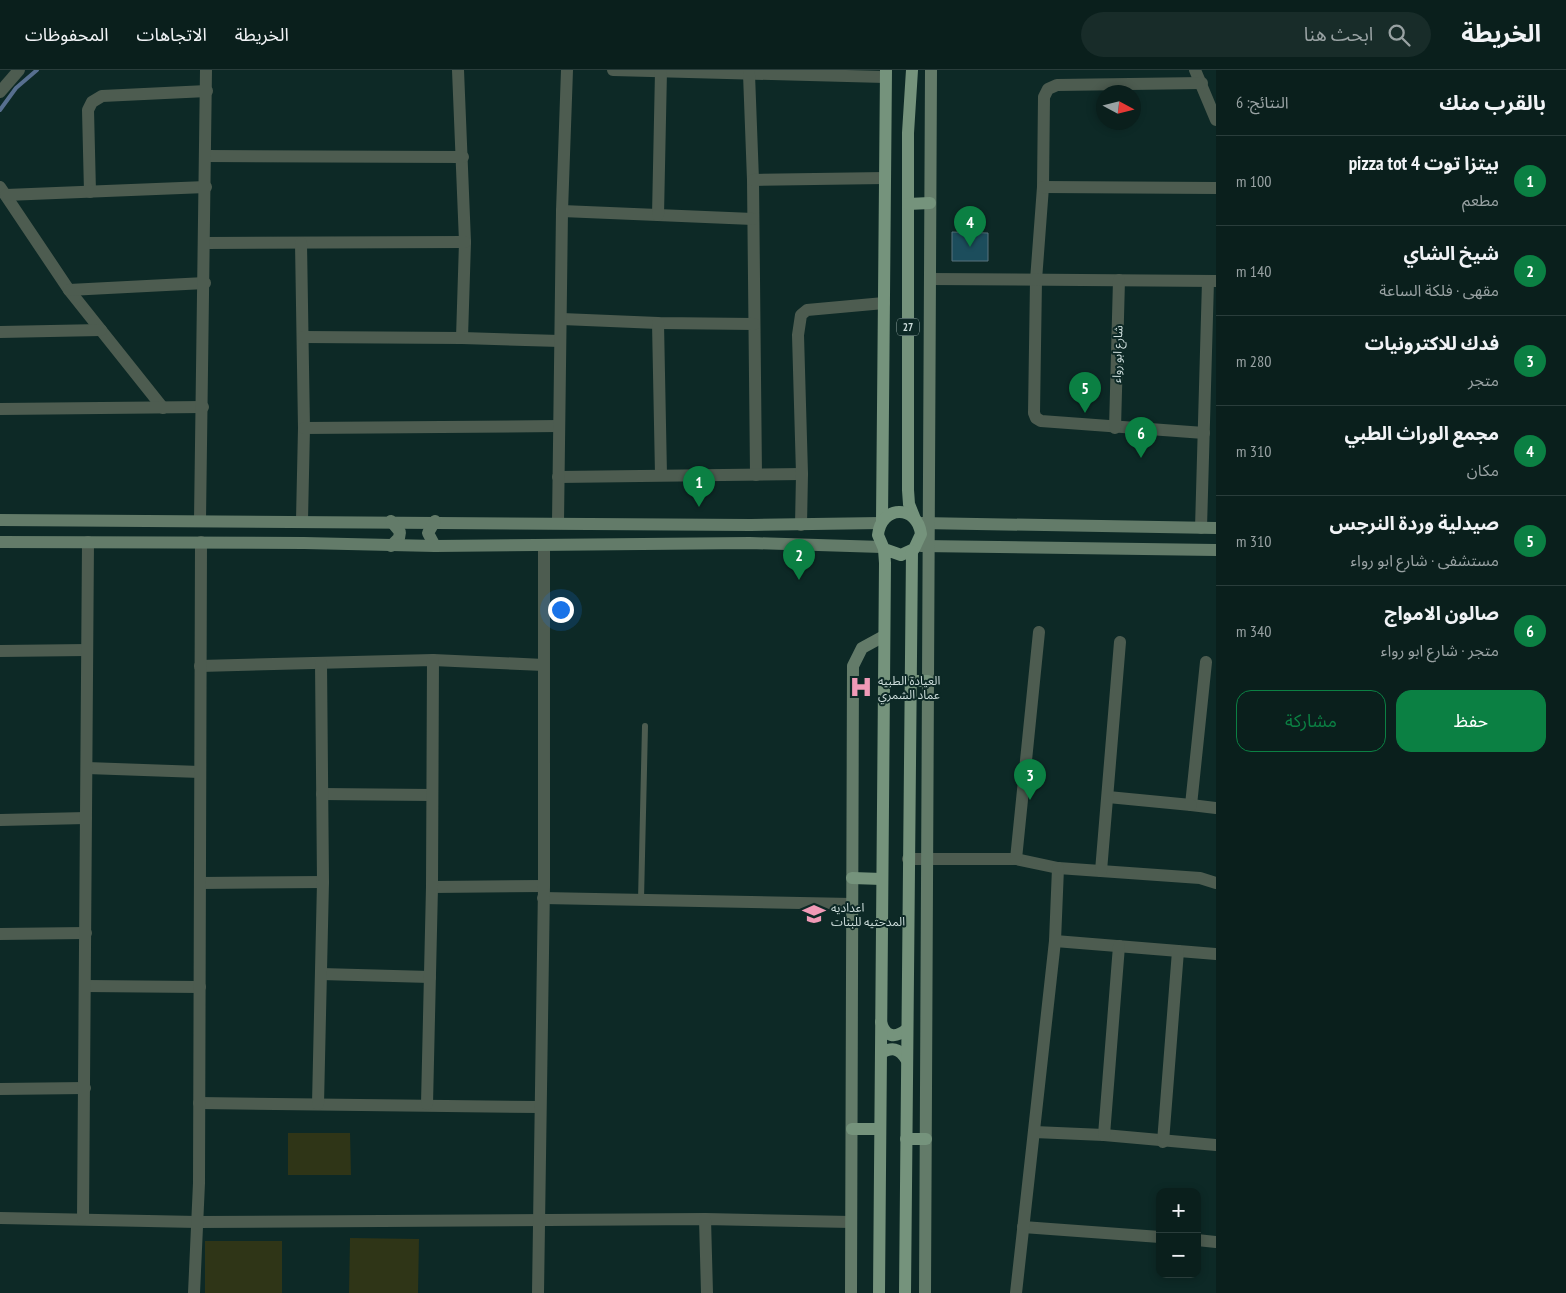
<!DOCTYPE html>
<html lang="ar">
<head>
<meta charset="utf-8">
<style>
	body { margin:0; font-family:"PT Sans Narrow","Noto Sans Arabic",sans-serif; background:#182c29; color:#f1f3f6; direction:rtl }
	.controls { position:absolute; right:15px; bottom:15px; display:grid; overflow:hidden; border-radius:10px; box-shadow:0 2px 8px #0003 }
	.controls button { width:45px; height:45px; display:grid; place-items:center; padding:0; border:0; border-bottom:1px solid #2a3d3b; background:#0a1f1c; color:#f1f3f6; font:25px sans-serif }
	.compass { position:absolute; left:1096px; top:15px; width:45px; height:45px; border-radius:50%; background:#0a1f1c; box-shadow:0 2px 8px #0003; rotate:97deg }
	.you { position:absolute; left:560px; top:539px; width:18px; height:18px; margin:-12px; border:4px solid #fff; border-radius:50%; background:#1a73e8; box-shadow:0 0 0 8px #1a73e833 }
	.badge { display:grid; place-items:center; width:32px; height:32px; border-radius:50%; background:#0b8043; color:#fff; font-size:16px; font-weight:700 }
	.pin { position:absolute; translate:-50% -41px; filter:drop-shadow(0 1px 2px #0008) }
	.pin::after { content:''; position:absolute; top:26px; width:18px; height:15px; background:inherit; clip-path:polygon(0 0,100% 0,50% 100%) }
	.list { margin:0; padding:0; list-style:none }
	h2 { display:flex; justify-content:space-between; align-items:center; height:65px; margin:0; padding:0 20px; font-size:21px }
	h2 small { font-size:16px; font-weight:400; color:#99a2a3 }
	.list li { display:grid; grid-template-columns:32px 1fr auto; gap:15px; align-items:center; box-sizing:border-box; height:90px; padding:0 20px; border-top:1px solid #2a3d3b }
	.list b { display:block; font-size:19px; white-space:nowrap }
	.list p { margin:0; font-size:16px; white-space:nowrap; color:#99a2a3 }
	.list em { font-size:16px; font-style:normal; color:#99a2a3 }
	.actions { display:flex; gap:10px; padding:15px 20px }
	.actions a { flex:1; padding:11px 0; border:1px solid #0b8043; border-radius:15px; text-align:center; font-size:18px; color:#0b8043 }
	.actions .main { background:#0b8043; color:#fff }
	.icon { flex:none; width:28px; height:28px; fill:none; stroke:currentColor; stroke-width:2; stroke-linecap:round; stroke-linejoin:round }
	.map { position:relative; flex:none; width:1216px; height:1223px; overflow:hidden; direction:ltr }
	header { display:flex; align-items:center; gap:30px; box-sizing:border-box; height:70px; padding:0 25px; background:#0a1f1c; border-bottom:1px solid #2a3d3b }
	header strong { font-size:24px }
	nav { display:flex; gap:28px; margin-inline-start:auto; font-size:18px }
	.search { width:350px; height:45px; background:#182c29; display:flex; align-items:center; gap:12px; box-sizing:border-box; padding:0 18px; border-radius:28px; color:#99a2a3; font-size:19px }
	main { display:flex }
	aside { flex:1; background:#0a1f1c }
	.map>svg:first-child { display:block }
	.green { fill:#2f3517 }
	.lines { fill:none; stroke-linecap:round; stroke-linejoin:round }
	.stream { stroke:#576f8f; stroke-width:4 }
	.building { fill:#1c4d5c; stroke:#58737c }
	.lane { stroke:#4d5c50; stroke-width:6 }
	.street { stroke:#4d5c50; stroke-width:12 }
	.secondary { stroke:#637b69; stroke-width:12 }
	.primary { stroke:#75937c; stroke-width:12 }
	.labels { text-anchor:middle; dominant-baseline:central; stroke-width:4; stroke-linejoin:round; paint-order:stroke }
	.shield { fill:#0d2926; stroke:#94a8a5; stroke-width:1 }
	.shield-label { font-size:11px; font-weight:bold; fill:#cededc }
	.street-label { font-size:12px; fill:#cededc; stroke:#0d2926 }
	.poi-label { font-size:12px; fill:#cededc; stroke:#0d2926; text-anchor:start }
</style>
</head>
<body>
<header>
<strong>الخريطة</strong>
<div class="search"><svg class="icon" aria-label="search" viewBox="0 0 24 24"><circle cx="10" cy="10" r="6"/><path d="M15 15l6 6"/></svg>ابحث هنا</div>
<nav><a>الخريطة</a><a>الاتجاهات</a><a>المحفوظات</a></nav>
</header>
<main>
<aside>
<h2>بالقرب منك<small>النتائج: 6</small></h2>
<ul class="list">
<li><span class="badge">1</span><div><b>بيتزا توت 4 pizza tot</b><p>مطعم</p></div><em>100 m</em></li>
<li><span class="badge">2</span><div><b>شيخ الشاي</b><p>مقهى · فلكة الساعة</p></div><em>140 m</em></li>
<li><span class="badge">3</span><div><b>فدك للاكترونيات</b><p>متجر</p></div><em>280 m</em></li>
<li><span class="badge">4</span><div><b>مجمع الوراث الطبي</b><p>مكان</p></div><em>310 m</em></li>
<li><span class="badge">5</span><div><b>صيدلية وردة النرجس</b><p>مستشفى · شارع ابو رواء</p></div><em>310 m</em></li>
<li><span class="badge">6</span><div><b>صالون الامواج</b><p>متجر · شارع ابو رواء</p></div><em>340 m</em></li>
</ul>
<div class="actions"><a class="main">حفظ</a><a>مشاركة</a></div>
</aside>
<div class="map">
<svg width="1216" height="1223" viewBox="0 0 1216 1223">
	<rect width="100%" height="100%" fill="#0d2926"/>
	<g class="green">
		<path d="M 288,1063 L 350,1063 L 351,1105 L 288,1105 Z"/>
		<path d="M 350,1168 L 419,1169 L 418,1223 L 349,1223 Z"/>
		<rect x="205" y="1171" width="77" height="52"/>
	</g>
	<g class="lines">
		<path class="stream" d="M 0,40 L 16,18 L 37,0"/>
	</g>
	<path class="building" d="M 952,162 L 988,163 L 988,191 L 952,191 Z"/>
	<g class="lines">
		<path class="lane" d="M 641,830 L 645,656"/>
		<g class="street">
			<path d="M 458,0 L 465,172 L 462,268"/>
			<path d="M 613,0 L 885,7"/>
			<path d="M 1195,0 L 1216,50"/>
			<path d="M 749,4 L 753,110 L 756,405"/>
			<path d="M 1202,13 L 1057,15 L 1048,19 L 1044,27 L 1043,117 L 1036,210 L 1034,343 L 1036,348 L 1041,351 L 1204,363"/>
			<path d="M 0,22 L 19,0"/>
			<path d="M 206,86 L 463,87"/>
			<path d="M 753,110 L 885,108"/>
			<path d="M 0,117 L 69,220 L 163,338"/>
			<path d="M 1043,117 L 1216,118"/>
			<path d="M 90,122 L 88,40 L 92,32 L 102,26 L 207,21"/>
			<path d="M 6,125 L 206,117"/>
			<path d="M 562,141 L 753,149"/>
			<path d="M 658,145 L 661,1"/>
			<path d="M 206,173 L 465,172"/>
			<path d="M 301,173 L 304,358 L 302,450"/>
			<path d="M 930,209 L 1216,211"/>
			<path d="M 69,220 L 205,213"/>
			<path d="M 562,249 L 658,253 L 754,254"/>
			<path d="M 658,253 L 661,405"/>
			<path d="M 0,262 L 101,260"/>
			<path d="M 303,267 L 462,268 L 560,271"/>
			<path d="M 0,339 L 203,337"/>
			<path d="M 304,358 L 559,356"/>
			<path d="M 1115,358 L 1119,210"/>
			<path d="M 558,407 L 802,404"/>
			<path d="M 200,450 L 206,0"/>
			<path d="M 558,452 L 562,141 L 567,0"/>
			<path d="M 801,455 L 802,404 L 798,265 L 801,245 L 807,240 L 884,233"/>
			<path d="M 1201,458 L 1208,211"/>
			<path d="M 0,581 L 87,580"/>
			<path d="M 1206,592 L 1191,735 L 1216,738"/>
			<path d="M 200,596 L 433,590 L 544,595"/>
			<path d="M 87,698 L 200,702"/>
			<path d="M 322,724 L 432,725"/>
			<path d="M 1108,727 L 1191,735"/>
			<path d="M 0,750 L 86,748"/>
			<path d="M 908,789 L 1016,789 L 1058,798 L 1200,808 L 1216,813"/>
			<path d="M 1016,789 L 1039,562"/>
			<path d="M 1101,801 L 1120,572"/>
			<path d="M 201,813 L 323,812"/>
			<path d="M 432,817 L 544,816"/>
			<path d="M 543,828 L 852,834"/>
			<path d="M 0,864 L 86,863"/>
			<path d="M 1055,871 L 1216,884"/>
			<path d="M 321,904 L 430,907"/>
			<path d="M 86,916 L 200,917"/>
			<path d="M 0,1019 L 85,1018"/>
			<path d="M 199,1033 L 539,1037"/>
			<path d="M 318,1034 L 323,812 L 321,593"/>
			<path d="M 427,1034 L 432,817 L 433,590"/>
			<path d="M 1034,1062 L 1104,1065 L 1216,1075"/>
			<path d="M 1104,1065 L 1119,876"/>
			<path d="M 1163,1072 L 1178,881"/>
			<path d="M 0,1148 L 197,1152 L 705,1149 L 851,1152"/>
			<path d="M 83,1149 L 88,472"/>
			<path d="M 705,1149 L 707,1223"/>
			<path d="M 1023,1157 L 1160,1167"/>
			<path d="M 1197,1170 L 1216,1172"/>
			<path d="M 194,1223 L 199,1113 L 201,472"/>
			<path d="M 538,1223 L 544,816 L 544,475"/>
			<path d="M 1016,1223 L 1055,871 L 1058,798"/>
		</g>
		<g class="secondary">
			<path d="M 0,450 L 751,455 L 881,453"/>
			<path d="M 391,451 L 400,462 L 399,468 L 391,476"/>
			<path d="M 435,451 L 428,463 L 435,476"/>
			<path d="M 921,453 L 1216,458"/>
			<path d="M 0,472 L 304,473 L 435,476 L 750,473 L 882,477"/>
			<path d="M 921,476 L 1216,480"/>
			<path d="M 851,1223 L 853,596 L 862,578 L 884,566"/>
			<path d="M 925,1223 L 931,0"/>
		</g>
		<g class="primary">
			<path d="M 912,0 L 908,63 L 908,420 L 909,434 L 915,449"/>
			<path d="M 908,134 L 930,133"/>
			<path d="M 882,451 L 886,0"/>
			<path d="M 909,611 L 928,611"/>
			<path d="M 852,808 L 882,809"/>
			<path d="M 881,952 C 885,967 895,969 907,959"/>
			<path d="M 881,983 C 892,977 899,978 906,989"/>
			<path d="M 852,1059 L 880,1059"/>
			<path d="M 906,1069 L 926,1069"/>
			<path d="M 879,1223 L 885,493 L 884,479 L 878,465 C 881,435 917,434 921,464 L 914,479 L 901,485 L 884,479"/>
			<path d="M 905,1223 L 912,481"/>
		</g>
	</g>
	<defs>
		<symbol id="hospital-bare" viewBox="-9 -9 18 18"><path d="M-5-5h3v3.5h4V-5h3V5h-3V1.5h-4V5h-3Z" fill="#f09ab7" stroke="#0d2926" stroke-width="2.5" paint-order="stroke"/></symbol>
		<symbol id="school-bare" viewBox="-9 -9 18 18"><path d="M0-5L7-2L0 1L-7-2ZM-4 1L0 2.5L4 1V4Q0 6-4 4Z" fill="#f09ab7" stroke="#0d2926" stroke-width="2.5" paint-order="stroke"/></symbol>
	</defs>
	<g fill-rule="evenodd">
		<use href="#hospital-bare" x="845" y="601" width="32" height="32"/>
		<use href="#school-bare" x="798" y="828" width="32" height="32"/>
	</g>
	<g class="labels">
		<rect class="shield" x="897" y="248.5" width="22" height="17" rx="4"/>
		<g class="shield-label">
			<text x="908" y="257">27</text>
		</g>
		<g class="street-label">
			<text transform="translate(1117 284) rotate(-88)">شارع ابو رواء</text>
		</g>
		<g class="poi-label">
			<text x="878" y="610">العيادة الطبيه<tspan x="878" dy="14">عماد الشمري</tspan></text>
			<text x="831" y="837">اعداديه<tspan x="831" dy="14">المدحتيه للبنات</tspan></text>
		</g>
	</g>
</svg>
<div class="controls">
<button>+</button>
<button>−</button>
</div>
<svg class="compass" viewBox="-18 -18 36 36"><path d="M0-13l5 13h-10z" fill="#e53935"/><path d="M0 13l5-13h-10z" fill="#99a2a3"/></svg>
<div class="you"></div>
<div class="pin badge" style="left:699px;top:437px">1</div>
<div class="pin badge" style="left:799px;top:510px">2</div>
<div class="pin badge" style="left:1030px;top:730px">3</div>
<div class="pin badge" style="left:970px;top:177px">4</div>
<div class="pin badge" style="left:1085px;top:343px">5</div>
<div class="pin badge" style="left:1141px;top:388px">6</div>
</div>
</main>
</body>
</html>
